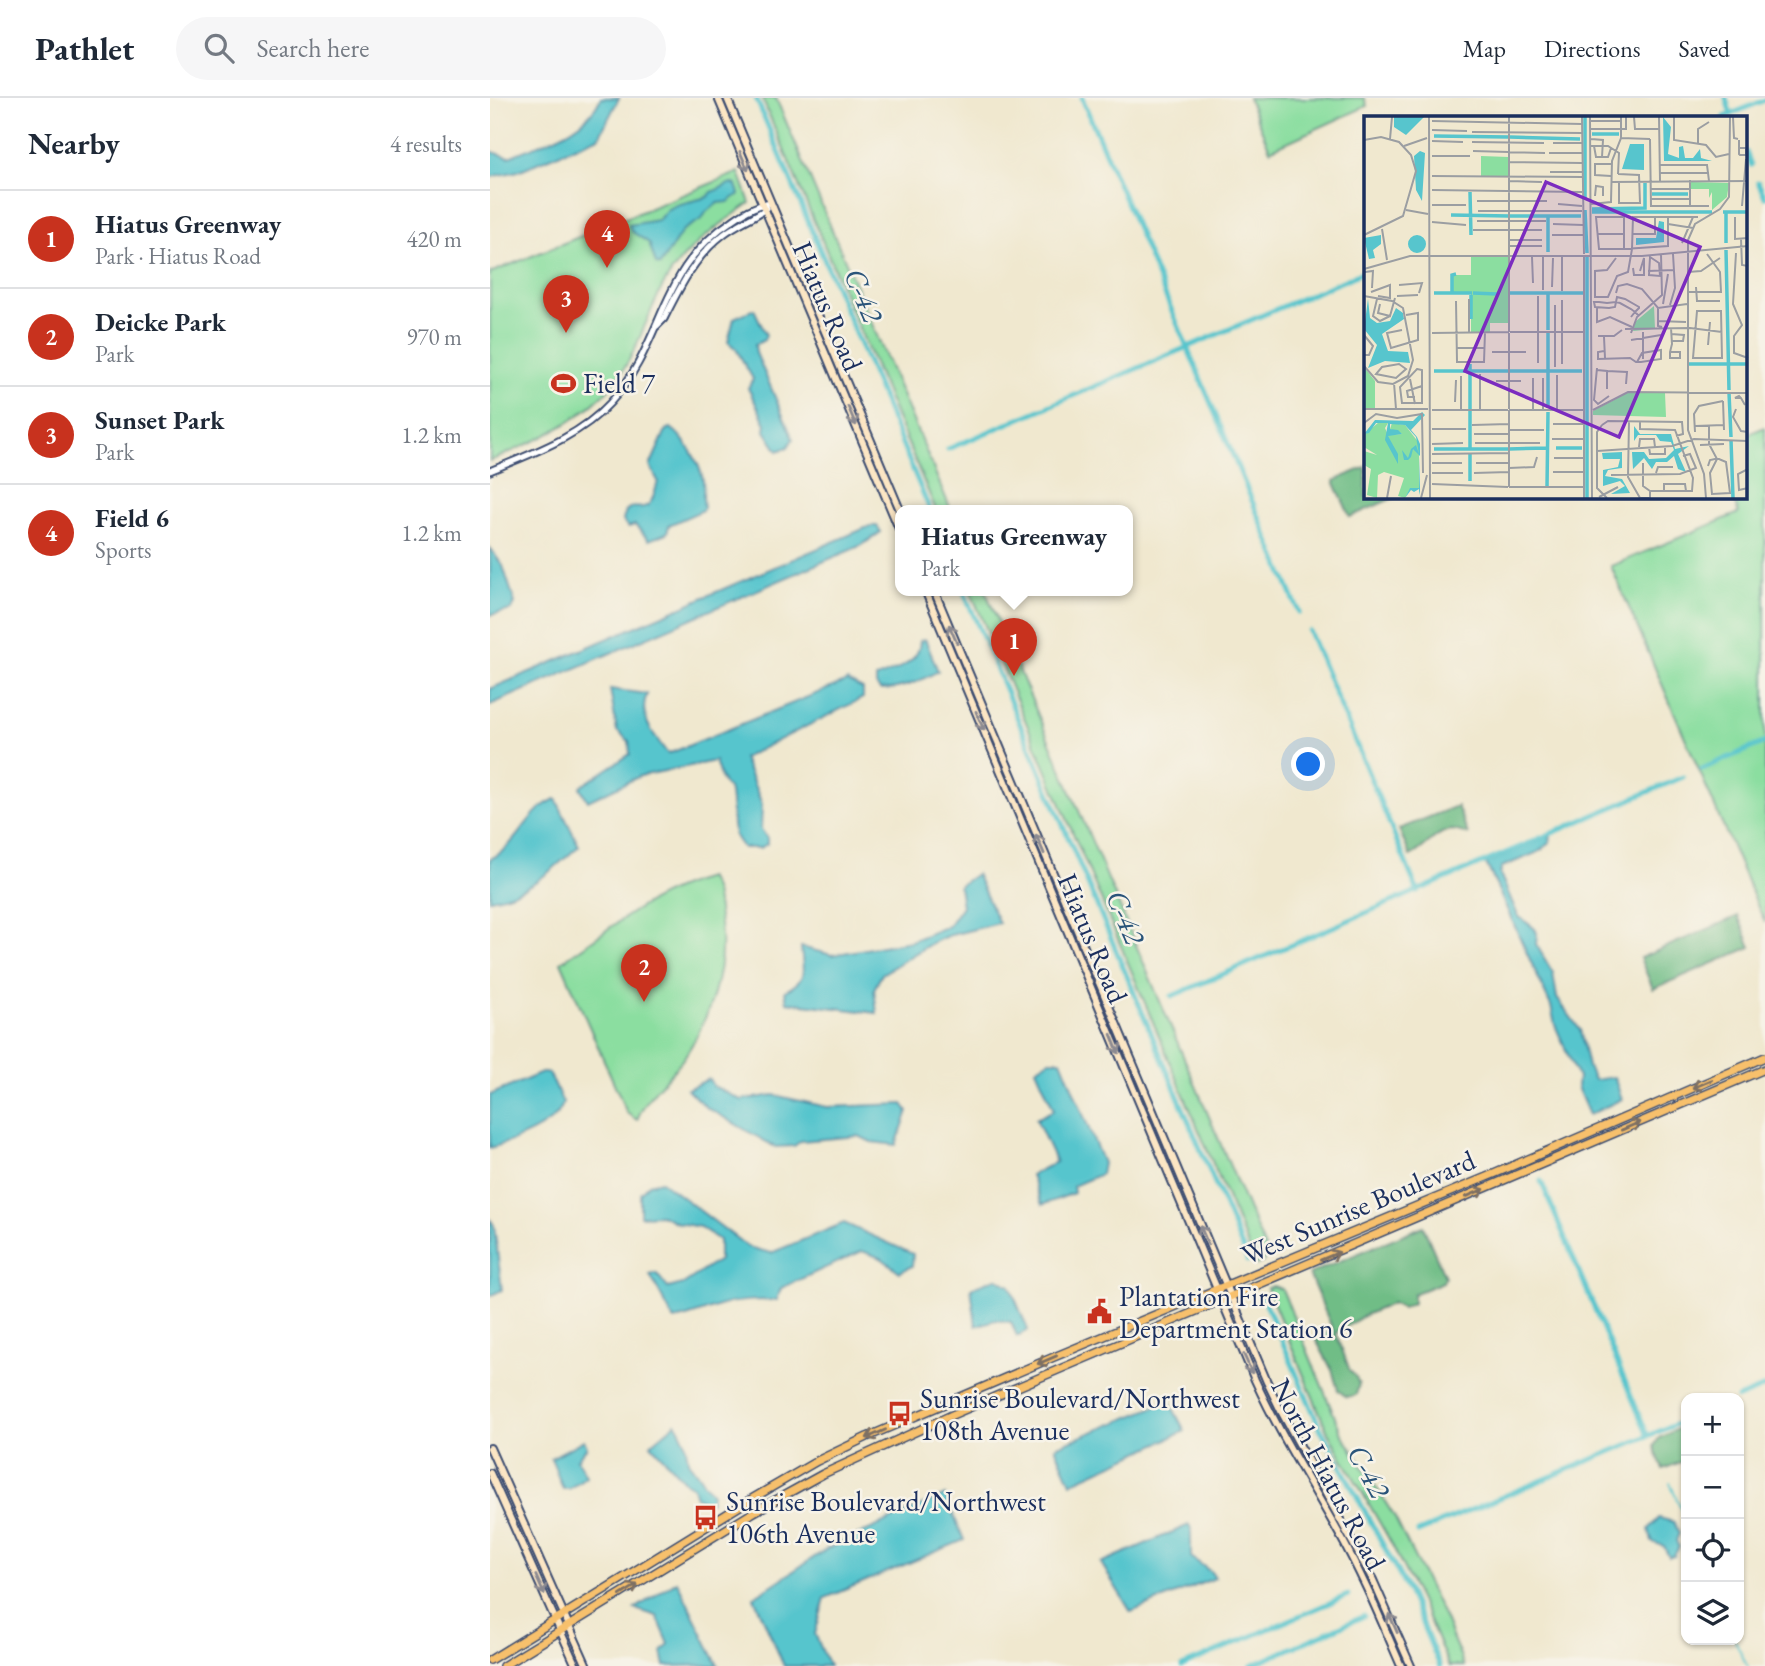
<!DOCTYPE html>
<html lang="en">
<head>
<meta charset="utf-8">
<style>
	body { margin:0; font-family:"EB Garamond",serif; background:#f6f6f7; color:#1f2937 }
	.controls { position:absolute; right:21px; bottom:21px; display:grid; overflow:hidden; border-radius:14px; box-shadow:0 2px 5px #0004 }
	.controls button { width:63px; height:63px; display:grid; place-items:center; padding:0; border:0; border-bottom:2px solid #e0e1e3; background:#fff; color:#1f2937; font:35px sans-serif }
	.you { position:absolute; left:819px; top:667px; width:24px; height:24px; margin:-18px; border:5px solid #fff; border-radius:50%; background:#1a73e8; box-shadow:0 0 0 10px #1a73e833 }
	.badge { display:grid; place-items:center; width:46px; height:46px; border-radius:50%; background:#c8321e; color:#fff; font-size:23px; font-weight:700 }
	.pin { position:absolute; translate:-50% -58px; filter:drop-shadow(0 2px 4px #0008) }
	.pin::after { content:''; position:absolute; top:37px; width:24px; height:21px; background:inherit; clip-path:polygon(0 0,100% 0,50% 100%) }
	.popup { position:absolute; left:405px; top:407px; width:238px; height:91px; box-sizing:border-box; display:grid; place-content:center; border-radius:14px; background:#fff; filter:drop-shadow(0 2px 5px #0005); font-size:23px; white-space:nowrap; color:#747a83 }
	.popup b { font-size:26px; color:#1f2937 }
	.popup::after { content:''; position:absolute; left:50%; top:100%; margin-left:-14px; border:14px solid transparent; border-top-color:#fff }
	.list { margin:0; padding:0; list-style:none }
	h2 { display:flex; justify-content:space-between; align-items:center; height:91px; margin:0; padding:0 28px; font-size:30px }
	h2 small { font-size:23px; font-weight:400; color:#747a83 }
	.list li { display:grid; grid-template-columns:46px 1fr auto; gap:21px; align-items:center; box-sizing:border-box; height:98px; padding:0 28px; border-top:2px solid #e0e1e3 }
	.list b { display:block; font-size:26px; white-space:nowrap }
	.list p { margin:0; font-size:23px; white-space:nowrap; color:#747a83 }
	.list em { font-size:23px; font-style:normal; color:#747a83 }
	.icon { flex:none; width:38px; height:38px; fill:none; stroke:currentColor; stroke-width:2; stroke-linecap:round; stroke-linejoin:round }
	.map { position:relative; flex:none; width:1275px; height:1568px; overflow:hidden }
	header { display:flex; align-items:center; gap:42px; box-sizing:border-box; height:98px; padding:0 35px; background:#fff; border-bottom:2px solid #e0e1e3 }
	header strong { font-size:33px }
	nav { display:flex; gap:38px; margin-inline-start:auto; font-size:24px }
	.search { width:490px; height:63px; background:#f6f6f7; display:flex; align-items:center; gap:18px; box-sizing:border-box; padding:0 24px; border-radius:38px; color:#747a83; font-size:26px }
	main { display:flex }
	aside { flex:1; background:#fff }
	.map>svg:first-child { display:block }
	.green { fill:#8bdea0; stroke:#53867f; stroke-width:2 }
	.forest { fill:#70bd86; stroke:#467672; stroke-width:2 }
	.water { fill:#57c5cd; stroke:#397a96; stroke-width:2 }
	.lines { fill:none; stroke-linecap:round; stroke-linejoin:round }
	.stream { stroke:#57c5cd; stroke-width:2 }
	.canal { stroke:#57c5cd; stroke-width:5 }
	.tertiary-casing { stroke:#3b4b6f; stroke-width:9 }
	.secondary-casing { stroke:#3b4b6f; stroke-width:10 }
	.trunk-casing { stroke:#3b4b6f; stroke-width:10 }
	.tertiary { stroke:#fff; stroke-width:5 }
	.secondary { stroke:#fce6c4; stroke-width:6 }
	.trunk { stroke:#f7c06c; stroke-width:7 }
	.oneway { stroke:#8c8a91 }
	.oneway2 { stroke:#7e7064 }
	.labels { text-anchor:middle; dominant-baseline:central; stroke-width:5; stroke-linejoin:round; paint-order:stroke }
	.street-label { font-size:28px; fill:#1b2f5e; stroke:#f7f3e8 }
	.poi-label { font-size:28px; fill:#1b2f5e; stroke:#f7f3e8; text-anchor:start }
	.water-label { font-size:30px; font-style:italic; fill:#2a547a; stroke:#f7f3e8 }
	.inset-river { fill:none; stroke:#57c5cd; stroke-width:3.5 }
	.inset-road { fill:none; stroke:#9b9ea2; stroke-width:2 }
	.view { fill:#7b2cbf; fill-opacity:0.15; stroke:#7b2cbf; stroke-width:3.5 }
	.inset-edge { fill:none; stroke:#1b2f5e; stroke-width:3.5 }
</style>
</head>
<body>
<header>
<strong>Pathlet</strong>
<div class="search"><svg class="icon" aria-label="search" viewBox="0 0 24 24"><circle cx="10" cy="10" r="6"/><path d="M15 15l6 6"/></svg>Search here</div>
<nav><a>Map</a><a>Directions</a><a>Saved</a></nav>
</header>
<main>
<aside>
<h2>Nearby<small>4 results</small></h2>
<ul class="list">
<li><span class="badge">1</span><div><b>Hiatus Greenway</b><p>Park · Hiatus Road</p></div><em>420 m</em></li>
<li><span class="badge">2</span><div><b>Deicke Park</b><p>Park</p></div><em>970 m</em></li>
<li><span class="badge">3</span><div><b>Sunset Park</b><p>Park</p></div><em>1.2 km</em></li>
<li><span class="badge">4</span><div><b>Field 6</b><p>Sports</p></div><em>1.2 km</em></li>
</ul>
</aside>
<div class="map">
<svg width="1275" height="1568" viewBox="0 0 1275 1568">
	<rect width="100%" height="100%" fill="#f7f3e8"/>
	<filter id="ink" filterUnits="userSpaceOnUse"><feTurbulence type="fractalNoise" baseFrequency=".0143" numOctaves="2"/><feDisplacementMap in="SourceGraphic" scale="14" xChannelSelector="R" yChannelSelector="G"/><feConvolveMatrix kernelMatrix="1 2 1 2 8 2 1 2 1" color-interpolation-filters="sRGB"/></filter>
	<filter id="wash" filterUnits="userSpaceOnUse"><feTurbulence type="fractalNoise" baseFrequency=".00686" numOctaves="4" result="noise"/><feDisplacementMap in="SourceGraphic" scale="28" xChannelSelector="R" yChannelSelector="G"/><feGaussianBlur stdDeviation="1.57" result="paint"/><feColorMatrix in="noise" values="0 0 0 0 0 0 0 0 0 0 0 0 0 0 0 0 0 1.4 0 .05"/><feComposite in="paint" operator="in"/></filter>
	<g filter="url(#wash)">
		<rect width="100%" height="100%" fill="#f0e8cf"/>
		<g class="green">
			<path d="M 272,0 L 286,0 L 461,412 L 446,412 Z"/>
			<path d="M 758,0 L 874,0 L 877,8 L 780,52 Z"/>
			<path d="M 249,74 L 260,105 C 228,128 196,149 175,184 C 153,223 148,261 114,296 C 82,328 41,345 0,363 L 0,175 Z"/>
			<path d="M 1275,329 L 1275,825 L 1121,468 L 1249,415 L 1242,399 L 1256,399 L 1256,337 Z"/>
			<path d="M 480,492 L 495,492 L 777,1155 L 773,1164 L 766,1167 Z"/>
			<path d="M 218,780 C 228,792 227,811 230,826 C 236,871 220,920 195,958 C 180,980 156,997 147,1022 L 137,1015 L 71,864 C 123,830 155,797 218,780 Z"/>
			<path d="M 783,1188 L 792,1191 L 851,1334 L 904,1418 L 954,1519 L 974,1568 L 959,1568 L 936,1515 L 899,1441 L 838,1335 L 777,1190 Z"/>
		</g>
		<g class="forest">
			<path d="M 876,369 L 876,399 L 905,399 L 860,419 L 844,383 Z"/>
			<path d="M 967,708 L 978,736 C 973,735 966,732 961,732 C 945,734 934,752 920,758 L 909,731 Z"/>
			<path d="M 1248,818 L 1261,849 L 1163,891 L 1150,860 Z"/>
			<path d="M 933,1128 L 955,1179 L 953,1184 L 923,1196 L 923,1205 L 912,1210 L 903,1205 L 875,1217 L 846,1235 L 860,1273 L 866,1279 L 869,1286 L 866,1297 L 856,1299 L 848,1292 L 842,1272 L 825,1240 L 843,1232 L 819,1176 Z"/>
			<path d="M 1196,1327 L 1196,1362 L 1173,1371 L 1164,1348 L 1169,1340 Z"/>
		</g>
		<g class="water">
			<path d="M 111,0 L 129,0 L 109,39 L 28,73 L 0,79 L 0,53 L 19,59 C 52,44 95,35 111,0 Z"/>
			<path d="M 241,85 L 246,87 L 249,96 L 238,104 L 228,105 L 216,114 L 212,121 L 193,132 L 170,167 L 166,166 L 159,145 L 141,133 L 139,127 L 168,122 L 178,111 L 186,107 L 218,99 L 222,94 Z"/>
			<path d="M 264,211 L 276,237 L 274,242 L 265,247 L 266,255 L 303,341 L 298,349 L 288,353 L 275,333 L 276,326 L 258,290 L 263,281 L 246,251 L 238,244 L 244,220 Z"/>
			<path d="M 181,330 C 194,339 210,365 213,382 C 214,391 212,400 214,410 L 211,413 L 179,427 L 177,435 L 159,442 L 145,427 L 138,429 L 133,423 C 137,399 148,416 159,406 C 164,401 166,390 168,383 L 160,368 L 176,332 Z"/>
			<path d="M 380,428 L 387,428 L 391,434 L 372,447 L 0,607 L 0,591 Z"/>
			<path d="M 0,450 L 13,468 L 25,505 L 22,512 L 0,517 Z"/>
			<path d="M 435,541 L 448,573 C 429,584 412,591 390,592 L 386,587 L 386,580 C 404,573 430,565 430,543 Z"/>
			<path d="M 357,583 L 373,591 L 373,600 L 253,660 L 272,706 L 271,731 L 277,740 L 277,746 L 270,750 L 253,750 L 244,737 L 240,694 L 231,681 L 225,663 L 150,678 L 98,703 L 90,689 L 140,656 L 139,643 L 127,633 L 120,591 L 157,596 C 147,618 165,639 178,656 Z"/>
			<path d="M 66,701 L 89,748 C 59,774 41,794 0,801 L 0,761 C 28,749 37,711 66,701 Z"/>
			<path d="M 1061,737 L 1060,744 L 1051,753 L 1012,769 L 1010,776 L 1028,818 L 1044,830 L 1047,835 L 1046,846 L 1063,875 L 1067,900 L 1090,932 L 1098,969 L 1104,982 L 1124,979 L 1132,1001 L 1099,1017 L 1087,989 L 1088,980 L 1065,927 L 1061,908 L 996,765 Z"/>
			<path d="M 486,776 L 509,825 L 457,838 L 442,845 L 392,876 L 384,891 L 387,915 L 297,904 L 295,893 C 320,881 312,871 311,849 L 342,857 L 421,843 L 458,828 L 472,808 L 469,788 Z"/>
			<path d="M 560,962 L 571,962 L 613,1065 L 611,1076 L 583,1088 L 584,1095 L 552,1107 L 541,1077 L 566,1064 L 546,1021 L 564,1012 L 546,971 Z"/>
			<path d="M 54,974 L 59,975 L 73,1005 C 67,1028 21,1044 0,1050 L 0,997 Z"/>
			<path d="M 219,981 L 223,988 L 251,1002 L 284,997 L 337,1009 L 413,1006 L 418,1013 L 406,1047 L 381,1044 L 369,1038 L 311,1043 L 304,1048 L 285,1049 L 216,1009 L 197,991 Z"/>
			<path d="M 171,1083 L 258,1149 L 281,1155 L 354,1125 L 423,1156 L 422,1168 L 410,1174 L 391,1160 L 372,1153 L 291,1190 L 287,1202 C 269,1202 249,1202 232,1207 C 215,1212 201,1219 184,1222 L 160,1177 L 166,1175 L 178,1190 L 193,1186 L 229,1162 L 229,1142 L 210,1129 L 188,1125 L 171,1117 L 150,1118 L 150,1095 L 159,1086 Z"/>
			<path d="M 0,1121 L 4,1127 L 12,1192 L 0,1198 Z"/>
			<path d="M 506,1180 L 520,1188 L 538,1232 L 527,1238 L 521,1224 L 505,1222 L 486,1228 L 481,1190 Z"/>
			<path d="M 679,1303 L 695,1333 L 581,1385 L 565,1349 Z"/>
			<path d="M 186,1325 L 195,1343 L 198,1363 L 222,1396 L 220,1404 L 206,1399 L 203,1389 L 196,1385 L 161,1346 Z"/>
			<path d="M 94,1342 L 97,1349 L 87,1361 L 96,1378 L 79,1391 L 73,1391 L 61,1360 Z"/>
			<path d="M 455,1397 L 474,1442 L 335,1500 L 325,1536 L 339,1568 L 294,1568 L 264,1499 L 337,1451 Z"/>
			<path d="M 1169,1420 L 1184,1424 L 1189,1435 L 1186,1443 L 1189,1449 L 1184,1458 L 1179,1459 L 1174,1448 L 1162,1444 L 1159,1431 Z"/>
			<path d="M 699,1427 L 701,1431 L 701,1459 L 721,1474 L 725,1480 L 641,1514 L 611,1465 Z"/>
			<path d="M 187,1483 L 222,1556 L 228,1567 L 175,1568 L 172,1554 L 179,1546 L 167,1518 L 145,1511 Z"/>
		</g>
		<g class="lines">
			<g class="stream">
				<path d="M 1180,1385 L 1196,1423"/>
				<path d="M 1245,1542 L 1257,1568"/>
			</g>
			<g class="canal">
				<path d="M 266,0 L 440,412"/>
				<path d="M 592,0 L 809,514"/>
				<path d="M 1236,0 L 1241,17"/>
				<path d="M 1234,19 L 1275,2"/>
				<path d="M 1256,54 L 1261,67"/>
				<path d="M 1268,84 L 1275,99"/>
				<path d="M 458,351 L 876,173"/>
				<path d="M 473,492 L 758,1163"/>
				<path d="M 819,533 L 928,794"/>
				<path d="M 1212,671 L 1275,644"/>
				<path d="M 682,898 L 1193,679"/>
				<path d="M 1051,1083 L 1158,1338"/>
				<path d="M 772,1197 L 830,1330 L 919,1495 L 950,1568"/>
				<path d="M 1248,1300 L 1275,1289"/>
				<path d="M 928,1434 L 1196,1322"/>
				<path d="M 692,1568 L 858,1497"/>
				<path d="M 761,1568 L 874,1518"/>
			</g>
		</g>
	</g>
	<g filter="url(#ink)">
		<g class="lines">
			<defs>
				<g id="tertiary">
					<path d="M 167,228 L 174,221 C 190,189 205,158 234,136 C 247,126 263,120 277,110"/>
					<path d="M 0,373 C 42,355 88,340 120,305 C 176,244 167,171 243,122 C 254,114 268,106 281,105"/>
				</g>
				<g id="secondary">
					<path d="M 228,0 L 410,433"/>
					<path d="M 237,0 L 410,412"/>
					<path d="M 435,492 L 765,1282 C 789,1335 819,1382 847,1432 C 872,1476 891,1522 911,1568"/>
					<path d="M 444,492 L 777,1284 L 791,1313 L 883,1482 L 921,1568"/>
					<path d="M 0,1350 L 97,1568"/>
					<path d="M 0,1375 L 86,1568"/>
				</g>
				<g id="trunk">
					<path d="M 0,1562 L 258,1403 L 327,1363 L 377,1339 L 564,1259 L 1006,1075 L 1275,959"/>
					<path d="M 13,1568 L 264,1414 L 333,1376 L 462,1317 L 1275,971"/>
				</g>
			</defs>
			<use href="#tertiary" class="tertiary-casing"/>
			<use href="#secondary" class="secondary-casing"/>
			<use href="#trunk" class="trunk-casing"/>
			<use href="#tertiary" class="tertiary"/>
			<use href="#secondary" class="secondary"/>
			<use href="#trunk" class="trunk"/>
		</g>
		<defs><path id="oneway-shaft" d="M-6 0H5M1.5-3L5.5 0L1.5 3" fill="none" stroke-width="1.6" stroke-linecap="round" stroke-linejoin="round" transform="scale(1.75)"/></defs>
		<g class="oneway">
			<use href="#oneway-shaft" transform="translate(254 63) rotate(67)"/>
			<use href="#oneway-shaft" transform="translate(362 318) rotate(67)"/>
			<use href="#oneway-shaft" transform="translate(463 536) rotate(-113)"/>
			<use href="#oneway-shaft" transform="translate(490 623) rotate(67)"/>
			<use href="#oneway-shaft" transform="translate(550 746) rotate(-113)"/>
			<use href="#oneway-shaft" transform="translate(625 946) rotate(68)"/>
			<use href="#oneway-shaft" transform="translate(714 1137) rotate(-113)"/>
			<use href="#oneway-shaft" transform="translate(758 1266) rotate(66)"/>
			<use href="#oneway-shaft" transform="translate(50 1487) rotate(66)"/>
			<use href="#oneway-shaft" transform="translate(903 1525) rotate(-114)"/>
		</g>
		<g class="oneway2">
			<use href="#oneway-shaft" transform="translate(1212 986) rotate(157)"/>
			<use href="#oneway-shaft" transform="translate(1141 1028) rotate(-23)"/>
			<use href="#oneway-shaft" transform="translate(985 1095) rotate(-23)"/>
			<use href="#oneway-shaft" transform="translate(840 1158) rotate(-23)"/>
			<use href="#oneway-shaft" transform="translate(557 1262) rotate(157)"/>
			<use href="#oneway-shaft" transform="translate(386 1336) rotate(156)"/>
			<use href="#oneway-shaft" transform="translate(139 1492) rotate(-32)"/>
		</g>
	</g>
	<defs>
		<symbol id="stadium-bare" viewBox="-9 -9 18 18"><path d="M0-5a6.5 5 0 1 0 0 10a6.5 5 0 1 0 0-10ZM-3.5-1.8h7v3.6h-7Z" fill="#c8321e" stroke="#f7f3e8" stroke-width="2.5" paint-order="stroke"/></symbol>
		<symbol id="civic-bare" viewBox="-9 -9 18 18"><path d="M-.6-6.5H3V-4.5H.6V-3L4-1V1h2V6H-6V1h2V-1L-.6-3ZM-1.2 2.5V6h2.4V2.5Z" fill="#c8321e" stroke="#f7f3e8" stroke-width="2.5" paint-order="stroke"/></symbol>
		<symbol id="bus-bare" viewBox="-9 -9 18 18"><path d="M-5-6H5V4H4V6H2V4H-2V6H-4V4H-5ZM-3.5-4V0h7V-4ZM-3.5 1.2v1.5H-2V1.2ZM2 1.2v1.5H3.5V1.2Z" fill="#c8321e" stroke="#f7f3e8" stroke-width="2.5" paint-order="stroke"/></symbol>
	</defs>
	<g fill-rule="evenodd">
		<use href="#stadium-bare" x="56" y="268" width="35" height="35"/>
		<use href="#civic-bare" x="592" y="1196" width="35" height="35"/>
		<use href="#bus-bare" x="392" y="1298" width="35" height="35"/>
		<use href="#bus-bare" x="198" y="1402" width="35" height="35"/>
	</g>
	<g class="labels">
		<g class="street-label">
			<text transform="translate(338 208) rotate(67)">Hiatus Road</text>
			<text transform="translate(603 840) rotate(67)">Hiatus Road</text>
			<text transform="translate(868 1109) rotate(-23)">West Sunrise Boulevard</text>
			<text transform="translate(839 1376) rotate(62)">North Hiatus Road</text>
		</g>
		<g class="poi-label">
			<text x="93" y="285">Field 7</text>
			<text x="629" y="1198">Plantation Fire<tspan x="629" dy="32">Department Station 6</tspan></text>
			<text x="430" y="1300">Sunrise Boulevard/Northwest<tspan x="430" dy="32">108th Avenue</tspan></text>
			<text x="236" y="1403">Sunrise Boulevard/Northwest<tspan x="236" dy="32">106th Avenue</tspan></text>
		</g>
		<g class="water-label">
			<text transform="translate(374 197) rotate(67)">C-42</text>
			<text transform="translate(636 819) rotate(67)">C-42</text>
			<text transform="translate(879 1373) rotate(61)">C-42</text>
		</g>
	</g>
	<g transform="translate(874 18)">
		<rect width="383" height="383" fill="#f0e8cf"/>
		<path d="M 117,40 L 145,41 L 145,60 L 117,60 ZM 327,66 L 365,67 L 363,81 L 348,94 L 348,76 L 345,82 L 345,73 L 327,73 ZM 107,141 L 144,141 L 144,207 L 126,207 L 126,216 L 107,216 L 107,178 L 88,177 L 88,159 L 107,159 ZM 290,190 L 291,213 L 269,215 L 271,206 ZM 0,251 L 11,265 L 11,292 L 0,292 ZM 263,277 L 301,277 L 302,301 L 229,299 L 229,295 ZM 15,306 L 24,307 L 21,312 L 24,319 L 38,318 L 26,313 L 28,307 L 41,309 L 55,327 L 55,372 L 47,372 L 41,382 L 34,380 L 40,362 L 20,356 L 14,359 L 13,382 L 3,379 L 7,353 L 0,349 L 0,335 L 13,339 L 0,331 L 0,319 Z" fill="#8bdea0"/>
		<path d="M 30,1 L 60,1 L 42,19 L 30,11 ZM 299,1 L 307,11 L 304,38 L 315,42 L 315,31 L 319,30 L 321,42 L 329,42 L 336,33 L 337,42 L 348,45 L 300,45 ZM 266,28 L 280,28 L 280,54 L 258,53 ZM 56,35 L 61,37 L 58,85 L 52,74 L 50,40 ZM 295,105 L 300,106 L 300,126 L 272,129 L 272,122 L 292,122 ZM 17,119 L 17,128 L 9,134 L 11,142 L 5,143 L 0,122 ZM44 128a9 9 0 1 1 18 0a9 9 0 1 1-18 0ZM 4,183 L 6,202 L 13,207 L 26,205 L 32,192 L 39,197 L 40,203 L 18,218 L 24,235 L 44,236 L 46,247 L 21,245 L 4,252 L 13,229 L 0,213 ZM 58,296 L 61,299 L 47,314 L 53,321 L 56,328 L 56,375 L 55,379 L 55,373 L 50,376 L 47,374 L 41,382 L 46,372 L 55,372 L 56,340 L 49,333 L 47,341 L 44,344 L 40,344 L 38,334 L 44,342 L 47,333 L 52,329 L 55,338 L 52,321 L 41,309 L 26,308 L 26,313 L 34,314 L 38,318 L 24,320 L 34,338 L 34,348 L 21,324 L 24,307 L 12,307 L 5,317 L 0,318 L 11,304 L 49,305 ZM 270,310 L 276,318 L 307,318 L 311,333 L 325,330 L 314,338 L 322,356 L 314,353 L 310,340 L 303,346 L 292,346 L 288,353 L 280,342 L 269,353 L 268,336 L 280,336 L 285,343 L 302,342 L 310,334 L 307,326 L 296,325 L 292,319 L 274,319 L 270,325 ZM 258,336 L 258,352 L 244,354 L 241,360 L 258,363 L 266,377 L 247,378 L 261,370 L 256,365 L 239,370 L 239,354 L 254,351 L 256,343 L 239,343 L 238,337 Z" fill="#57c5cd"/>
		<path class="inset-river" d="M 228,18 L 255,18M 70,20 L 144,21M 146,21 L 216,23M 106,76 L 107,119M 288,78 L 324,78M 221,83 L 221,1M 228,93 L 281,92 L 281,67M 221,94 L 223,137M 228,96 L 348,96M 359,96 L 384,96M 362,96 L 362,127M 87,99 L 145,100M 146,100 L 217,100M 362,134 L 365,274M 184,136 L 184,100M 70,177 L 108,177M 88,177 L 88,159 L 92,158M 109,177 L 133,178M 146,177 L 219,177M 107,203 L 107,179M 184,214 L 184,178M 324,248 L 384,248M 70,255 L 144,255M 146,255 L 218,255M 365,277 L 367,321M 184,292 L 184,217M 106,293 L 106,248M 367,324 L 369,382M 106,332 L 106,295M 192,332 L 218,332M 70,333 L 144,333M 145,333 L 184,332M 106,365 L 106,338M 183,371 L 184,296M 223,382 L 223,141"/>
		<path class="inset-road" d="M 65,1 L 66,382M 145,1 L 145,216M 218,1 L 220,138M 226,1 L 228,382M 270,1 L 271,13 L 295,13M 295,1 L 296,65M 310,1 L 310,24 L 342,29 L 352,41 L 365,38M 369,1 L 370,22 L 374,23M 68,5 L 218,8M 227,5 L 257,5M 227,13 L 262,13 L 262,1M 68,14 L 103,15M 108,16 L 218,17M 257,22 L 286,23M 26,23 L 28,1M 227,23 L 239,24 L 238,41M 286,23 L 287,90 L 345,90M 0,24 L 17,21 L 35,26 L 47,39 L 52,55 L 39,100 L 0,119M 375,24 L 375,38 L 376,39 L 382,39 L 382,32 L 375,32M 68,25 L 99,26M 108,26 L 180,27M 189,27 L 218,27M 334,29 L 334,13 L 345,6M 40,30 L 63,22M 227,30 L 244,30 L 255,37 L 254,58M 230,30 L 232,41 L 244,41 L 247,32M 109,35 L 181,37M 185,37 L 218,37M 68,40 L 106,40M 145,46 L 218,47M 247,48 L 231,48 L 231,59 L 247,60M 296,49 L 343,49 L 345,65M 186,56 L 218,56M 296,57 L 345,57M 254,58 L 275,59 L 276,87 L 255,87 L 255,66M 68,60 L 218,61M 326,64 L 326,90M 145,65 L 178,66M 247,66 L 384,65M 287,73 L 326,73M 68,74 L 218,76M 231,80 L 232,70 L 239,71 L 239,80M 287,83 L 326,83M 113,85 L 183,85M 194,88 L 218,90M 227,88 L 247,86 L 248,45 L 257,22 L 257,1M 68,89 L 102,89M 378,90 L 382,43M 42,94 L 64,98M 114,95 L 218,95M 371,101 L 371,123 L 384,122M 113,105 L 182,105M 68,106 L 102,109M 189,108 L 219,109M 304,108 L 329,112M 18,113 L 23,144M 109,114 L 178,114M 234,118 L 260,118M 268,118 L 291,118 L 291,101M 188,119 L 220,119M 377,123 L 378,149 L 384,150M 145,124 L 178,124M 318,127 L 329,101M 145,130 L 178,130M 260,133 L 260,101 L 232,101 L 235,133 L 260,133 L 304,130 L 304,101M 268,133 L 269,101 L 334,101M 372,137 L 369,188 L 378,209 L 370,220 L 370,237 L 384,242M 168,141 L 169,167M 286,141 L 295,147 L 296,160 L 285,159 ZM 252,142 L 243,154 L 231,155 L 231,181 L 244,181 L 253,160 L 264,156 L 268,133M 269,152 L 270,159 L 280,159 L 280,142 L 276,155M 0,153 L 46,140 L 278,140 L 384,130M 284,155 L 310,154M 1,156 L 9,155 L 8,172M 324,156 L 337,155 L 356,142M 35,169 L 58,167 L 55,177M 188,171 L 189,142M 332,171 L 333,185 L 356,185M 179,174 L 179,141M 198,175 L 198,139M 7,176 L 26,169 L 26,182 L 14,180M 325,176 L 357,176 L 356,156 L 343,138M 252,177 L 254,170 L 263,168 L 278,173 L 294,192 L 323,188M 0,180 L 28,185 L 39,192 L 49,244 L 44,260 L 29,268 L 14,266 L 0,250M 33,180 L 54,179M 13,183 L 9,200 L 16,205 L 26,200M 105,183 L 105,216M 92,185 L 93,246 L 120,246 L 121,216M 16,188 L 14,197 L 26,200 L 31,182M 299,188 L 304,158M 306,189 L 311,172 L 309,138M 233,191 L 233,206 L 246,201 L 268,211M 294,192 L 294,210 L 298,211M 333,195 L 357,195 L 358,242 L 329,242 ZM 267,201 L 271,196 L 275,192 L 275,191 L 261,183 L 253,181 L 251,191 L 245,192 L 231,191 L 230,186 L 235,186 L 243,187 L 252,186 L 256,187 L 267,193 L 271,196 L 275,200M 294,205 L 322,206M 261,213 L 326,212 L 358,216M 38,214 L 23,217 L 27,232 L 54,224 L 54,197 L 42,199M 146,216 L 221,216M 68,217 L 145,216M 267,217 L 273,201 L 298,179 L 297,138M 0,219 L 9,230 L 5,239 L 0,239M 234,220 L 250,220 L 258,214M 240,221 L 241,242M 267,224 L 297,219M 307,225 L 319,225 L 320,219 L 307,218M 344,229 L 346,206M 93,232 L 121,232M 240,235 L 234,236 L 234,243 L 266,242 L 272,246 L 277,246 L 297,243 L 297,234 L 278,237 L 273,246M 128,236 L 162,236M 306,236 L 316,236 L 316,242 L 306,242 L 306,236 L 308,228 L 307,212M 279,243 L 279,216M 174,247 L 174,180M 35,248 L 42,253 L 32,262 L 12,258 L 18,251 ZM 198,248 L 198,184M 191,251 L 191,189M 233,252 L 230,284 L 234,288 L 245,280M 53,253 L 58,254 L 58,287 L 38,287 L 36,271 ZM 233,254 L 243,255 L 243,273M 243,255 L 263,256 L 262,268M 116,258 L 116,294M 46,263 L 51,288M 132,265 L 157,265M 30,267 L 32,293M 51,281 L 44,281 L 43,275 L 58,270M 377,282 L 371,282 L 375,280 L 377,282 L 381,289M 359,285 L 360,314M 91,286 L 92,264M 0,293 L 64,293M 145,293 L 145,217M 372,293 L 369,301 L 377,315 L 384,316M 68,294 L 144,294M 97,294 L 97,260M 145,294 L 220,294M 169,294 L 169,262M 179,294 L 179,262M 193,294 L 193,259M 229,294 L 264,276 L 384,277M 265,305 L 264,361 L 276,382 L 286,382 L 286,375M 276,305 L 276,313 L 311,314 L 329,362 L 328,375 L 286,375M 0,307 L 12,298 L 33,302 L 58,298 L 59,357M 189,308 L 220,308M 108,309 L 145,308M 238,309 L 244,305 L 318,306 L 319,318 L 312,320M 238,309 L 233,316 L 233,372 L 243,382M 331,310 L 360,309M 68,313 L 102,313M 145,314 L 180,314M 331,316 L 330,298 L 335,290 L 359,285M 110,318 L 145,318M 188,323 L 220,323M 111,327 L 176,327M 68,328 L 99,327M 336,329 L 360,328M 275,331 L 276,323 L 290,323 L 291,331M 285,331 L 286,338 L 301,338 L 301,332M 233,335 L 308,330 L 330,323 L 384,325M 68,338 L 145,337M 190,342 L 220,342M 68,347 L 98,347M 112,347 L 145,347M 279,347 L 279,370 L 286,375M 344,350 L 346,344 L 351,343 L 355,343 L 362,346 L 366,377 L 348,378 L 346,357 L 353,343 L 345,328 L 345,310M 145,352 L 170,351 L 173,341M 384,353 L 374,358 L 375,374 L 384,372M 189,356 L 220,356M 68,357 L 99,357M 110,357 L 145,356M 292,357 L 294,351 L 309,351M 247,359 L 316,358 L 332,352 L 326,338 L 319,340M 68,368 L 144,371M 145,371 L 145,294M 145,371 L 220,371M 300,375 L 300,368 L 321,368 L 322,375M 235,381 L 254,371M 23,382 L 27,360M 57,382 L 63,359M 220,382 L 220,140M 342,382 L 340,358 L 324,314 L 324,124 L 331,108 L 356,93 L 365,81 L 366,1"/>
		<path class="view" d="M 182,66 L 336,131 L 255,321 L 101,255 Z"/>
		<rect width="383" height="383" class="inset-edge"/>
	</g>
</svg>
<div class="controls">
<button>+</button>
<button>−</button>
<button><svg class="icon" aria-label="locate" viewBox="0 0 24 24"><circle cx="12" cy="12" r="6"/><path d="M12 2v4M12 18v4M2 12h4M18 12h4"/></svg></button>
<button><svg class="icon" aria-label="layers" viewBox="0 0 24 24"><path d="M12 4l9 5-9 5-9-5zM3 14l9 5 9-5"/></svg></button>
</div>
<div class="you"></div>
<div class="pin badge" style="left:524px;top:578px">1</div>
<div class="popup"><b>Hiatus Greenway</b>Park</div>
<div class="pin badge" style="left:154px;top:904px">2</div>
<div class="pin badge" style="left:76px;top:235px">3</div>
<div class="pin badge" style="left:117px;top:170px">4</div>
</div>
</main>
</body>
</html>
